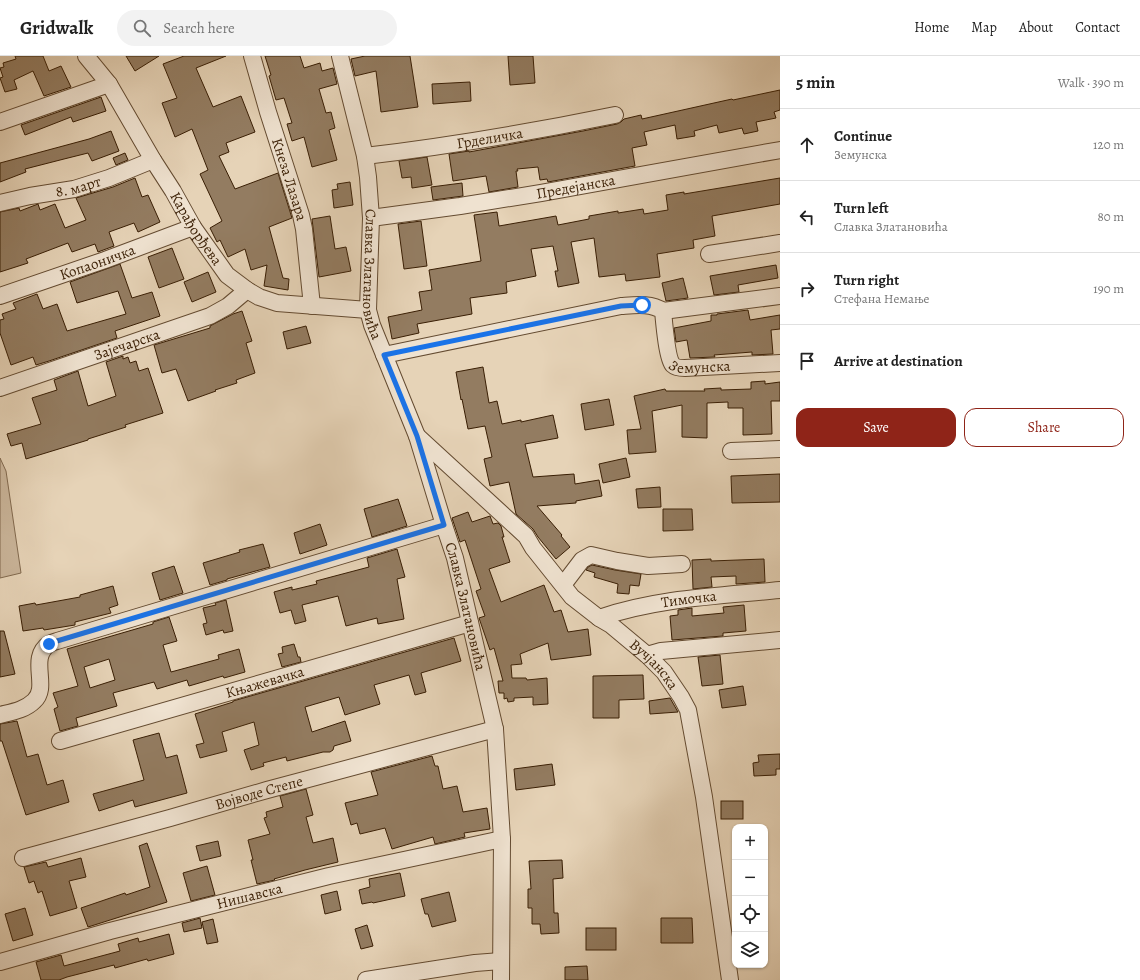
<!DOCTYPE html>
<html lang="en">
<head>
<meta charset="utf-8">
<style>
	body { margin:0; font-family:Alegreya,serif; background:#f2f2f2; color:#222 }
	.controls { position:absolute; right:12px; bottom:12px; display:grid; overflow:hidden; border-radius:8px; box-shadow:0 1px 3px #0004 }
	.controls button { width:36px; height:36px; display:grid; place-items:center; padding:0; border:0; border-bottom:1px solid #e0e0e0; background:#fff; color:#222; font:20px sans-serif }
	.stop { position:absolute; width:12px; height:12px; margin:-9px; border:3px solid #1a73e8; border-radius:50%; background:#fff }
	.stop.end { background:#1a73e8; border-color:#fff; box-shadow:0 1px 4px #0008 }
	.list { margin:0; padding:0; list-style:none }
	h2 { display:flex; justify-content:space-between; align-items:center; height:52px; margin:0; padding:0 16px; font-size:17px }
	h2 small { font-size:13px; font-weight:400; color:#767676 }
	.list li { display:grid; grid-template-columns:26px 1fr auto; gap:12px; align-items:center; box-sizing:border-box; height:72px; padding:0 16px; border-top:1px solid #e0e0e0 }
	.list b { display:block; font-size:15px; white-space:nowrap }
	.list p { margin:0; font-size:13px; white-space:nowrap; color:#767676 }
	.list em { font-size:13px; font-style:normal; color:#767676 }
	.actions { display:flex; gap:8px; padding:12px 16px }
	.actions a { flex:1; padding:9px 0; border:1px solid #8f2418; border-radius:12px; text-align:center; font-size:14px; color:#8f2418 }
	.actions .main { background:#8f2418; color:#fff }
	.icon { flex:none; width:22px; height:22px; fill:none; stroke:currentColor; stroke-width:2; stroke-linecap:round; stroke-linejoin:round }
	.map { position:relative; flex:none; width:780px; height:924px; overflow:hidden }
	header { display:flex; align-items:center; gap:24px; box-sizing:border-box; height:56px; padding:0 20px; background:#fff; border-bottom:1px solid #e0e0e0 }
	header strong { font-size:19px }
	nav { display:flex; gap:22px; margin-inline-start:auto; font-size:14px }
	.search { width:280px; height:36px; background:#f2f2f2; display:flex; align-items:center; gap:10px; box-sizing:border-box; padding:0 14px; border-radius:22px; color:#767676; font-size:15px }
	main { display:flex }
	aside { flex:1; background:#fff }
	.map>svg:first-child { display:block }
	.green { fill:#c9b499; stroke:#81694e }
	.building { fill:#937c61; stroke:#391e04; fill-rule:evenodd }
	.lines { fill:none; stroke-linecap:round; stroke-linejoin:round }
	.minor-casing { stroke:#644b31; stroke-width:18 }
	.minor { stroke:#efe2d0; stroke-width:16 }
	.route { stroke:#1a73e8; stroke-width:5 }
	.labels { text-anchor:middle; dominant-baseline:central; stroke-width:3.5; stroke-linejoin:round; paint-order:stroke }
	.street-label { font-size:15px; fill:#391e04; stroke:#efe2d0 }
</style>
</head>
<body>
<header>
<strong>Gridwalk</strong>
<div class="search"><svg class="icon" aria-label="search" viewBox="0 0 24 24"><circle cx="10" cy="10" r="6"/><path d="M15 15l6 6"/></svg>Search here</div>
<nav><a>Home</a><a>Map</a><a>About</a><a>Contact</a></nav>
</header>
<main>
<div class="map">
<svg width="780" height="924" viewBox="0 0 780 924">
	<rect width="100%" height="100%" fill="#e6d3b7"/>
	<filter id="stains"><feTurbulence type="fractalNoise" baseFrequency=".005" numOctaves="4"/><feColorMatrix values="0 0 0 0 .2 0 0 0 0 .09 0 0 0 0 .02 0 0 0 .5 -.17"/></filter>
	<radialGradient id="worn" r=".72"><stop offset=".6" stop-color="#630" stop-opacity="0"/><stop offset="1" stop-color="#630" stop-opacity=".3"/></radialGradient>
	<path class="green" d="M 0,402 L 6,415 L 21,517 L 0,522 Z"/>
	<g class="building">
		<path d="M 15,0 L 43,0 L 49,15 L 61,10 L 71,31 L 44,40 L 33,15 L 14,24 L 17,33 L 5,36 L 0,22 L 3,21 L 0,12 L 4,11 L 3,7 L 16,3 Z"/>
		<path d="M 126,0 L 159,0 L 135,15 Z"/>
		<path d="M 184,0 L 226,0 L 196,12 L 213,51 L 241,40 L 255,76 L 226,87 L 229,96 L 219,100 L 235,133 L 278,117 L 292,162 L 269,171 L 283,222 L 289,223 L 288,234 L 264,230 L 267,209 L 251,214 L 245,193 L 228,201 L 220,184 L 217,186 L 210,172 L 222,165 L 200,118 L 208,114 L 192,73 L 175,81 L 162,47 L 177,42 L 163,8 Z"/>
		<path d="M 265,0 L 300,0 L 304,12 L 320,7 L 322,15 L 333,12 L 337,28 L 319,33 L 326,57 L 331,56 L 335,72 L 329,74 L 337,104 L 312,111 L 304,81 L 292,85 L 287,68 L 292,67 L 284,42 L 276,44 L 269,20 L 271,19 Z"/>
		<path d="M 365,0 L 410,0 L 418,51 L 381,56 L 376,15 L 355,20 L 351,3 Z"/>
		<path d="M 508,0 L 533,0 L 535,27 L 510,29 Z"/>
		<path d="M 470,26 L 471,45 L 433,48 L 432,28 Z"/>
		<path d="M 780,34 L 780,54 L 774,56 L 776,62 L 756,66 L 758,75 L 744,78 L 742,72 L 719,77 L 717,69 L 694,75 L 695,80 L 677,83 L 675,69 L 644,76 L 647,89 L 632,92 L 635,110 L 548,126 L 547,123 L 540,124 L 538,111 L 517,113 L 518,115 L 516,115 L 518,131 L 489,136 L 486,120 L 453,125 L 449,98 L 469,95 L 469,96 L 583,75 L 617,68 L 621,66 L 624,63 L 641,59 L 642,63 L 732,43 L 733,44 Z"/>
		<path d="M 101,41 L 106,55 L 73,66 L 71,61 L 25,79 L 21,69 Z"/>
		<path d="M 111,75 L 119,95 L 92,105 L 88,97 L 64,103 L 25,113 L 26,116 L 0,126 L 0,107 L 89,83 Z"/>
		<path d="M 125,97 L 128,104 L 116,109 L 113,102 Z"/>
		<path d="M 427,101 L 432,129 L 412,132 L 411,121 L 402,122 L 399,105 Z"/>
		<path d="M 135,122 L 142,141 L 148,139 L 160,166 L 138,176 L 134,167 L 109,176 L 114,190 L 98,196 L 95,188 L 72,196 L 68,187 L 26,203 L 28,207 L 0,216 L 0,156 L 19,152 L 20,155 L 38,148 L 40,154 L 55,148 L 65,172 L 86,164 L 76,142 L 113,131 Z"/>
		<path d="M 780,122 L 780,148 L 712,160 L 715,180 L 693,184 L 694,192 L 657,198 L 660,221 L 626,225 L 625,218 L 599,221 L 594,182 L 571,186 L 579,227 L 558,231 L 555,215 L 558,215 L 553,190 L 531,193 L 536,220 L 506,226 L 507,237 L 470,242 L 472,258 L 417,268 L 419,277 L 392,283 L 388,261 L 422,254 L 419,236 L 432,234 L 429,214 L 481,205 L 474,159 L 497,156 L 499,170 L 556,160 L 558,169 L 589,163 L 589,160 L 618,155 L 618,157 L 643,153 L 644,158 L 668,154 L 666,139 L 684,136 L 684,138 Z"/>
		<path d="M 350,126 L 353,149 L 334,152 L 332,134 L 338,133 L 337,128 Z"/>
		<path d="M 462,127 L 463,140 L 433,144 L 431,131 Z"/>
		<path d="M 330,160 L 335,193 L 346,191 L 351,215 L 319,221 L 312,163 Z"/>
		<path d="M 421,165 L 427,210 L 404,213 L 398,168 Z"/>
		<path d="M 172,192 L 184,223 L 159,232 L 148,201 Z"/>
		<path d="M 120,208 L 132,242 L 152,236 L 160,260 L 115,275 L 117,282 L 49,305 L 36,309 L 33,301 L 11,309 L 0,277 L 0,264 L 4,263 L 2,258 L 16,253 L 13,247 L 37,238 L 43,253 L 57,248 L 67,275 L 126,258 L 118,235 L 77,247 L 70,226 Z"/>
		<path d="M 776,209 L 778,222 L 738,229 L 739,236 L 714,239 L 710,220 Z"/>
		<path d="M 208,216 L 216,236 L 192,246 L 184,226 Z"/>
		<path d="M 683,222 L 688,242 L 666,245 L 662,227 Z"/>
		<path d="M 748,254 L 750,264 L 780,259 L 780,273 L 771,274 L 773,298 L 752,299 L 752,296 L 714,299 L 715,301 L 690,302 L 687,284 L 676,286 L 674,272 L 711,265 L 711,259 L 717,259 L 717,258 Z"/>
		<path d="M 242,255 L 252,285 L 246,287 L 255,317 L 236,324 L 237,327 L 215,334 L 216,335 L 188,345 L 176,313 L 162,317 L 154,289 L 210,272 L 210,270 L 233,258 Z"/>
		<path d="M 306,270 L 311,287 L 287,293 L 283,276 Z"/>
		<path d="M 123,300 L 123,303 L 128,301 L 130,307 L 136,305 L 139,315 L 148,312 L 163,357 L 125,369 L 126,371 L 88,383 L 88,384 L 26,403 L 22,387 L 11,390 L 7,378 L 41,368 L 32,342 L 57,334 L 54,324 L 78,315 L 88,350 L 116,340 L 106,306 Z"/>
		<path d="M 483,311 L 489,347 L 497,345 L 502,368 L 521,364 L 521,366 L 553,359 L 558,382 L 525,388 L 533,421 L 574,418 L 575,428 L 599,424 L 602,440 L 576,445 L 576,447 L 537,450 L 562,479 L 561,480 L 570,491 L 556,503 L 538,481 L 533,473 L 516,458 L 509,426 L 490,430 L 484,403 L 492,401 L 485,370 L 468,373 L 462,343 L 461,344 L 456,316 Z"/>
		<path d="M 765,325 L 765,328 L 780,326 L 780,345 L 771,345 L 772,378 L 743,379 L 743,352 L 728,352 L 728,346 L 707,347 L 707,382 L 682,381 L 682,349 L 652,355 L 656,396 L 629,398 L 627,374 L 641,373 L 634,340 L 665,333 L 666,335 L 705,335 L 704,333 L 721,332 L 721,334 L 751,333 L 751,326 Z"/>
		<path d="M 609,343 L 614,369 L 585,374 L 581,348 Z"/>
		<path d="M 626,402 L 630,421 L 603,427 L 599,408 Z"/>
		<path d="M 780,418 L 780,446 L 732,447 L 731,420 Z"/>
		<path d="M 660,431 L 661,451 L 638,452 L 636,433 Z"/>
		<path d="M 398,443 L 407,470 L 372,481 L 364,453 Z"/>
		<path d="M 663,453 L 692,453 L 693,474 L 663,475 Z"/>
		<path d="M 468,456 L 472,466 L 490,460 L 493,468 L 498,467 L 501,470 L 504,481 L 502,481 L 510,506 L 489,513 L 501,546 L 544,529 L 554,556 L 561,554 L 568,576 L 588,573 L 591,599 L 551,604 L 548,587 L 520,598 L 522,608 L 511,609 L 512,622 L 526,622 L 527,624 L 547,622 L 548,648 L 533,649 L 533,641 L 514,642 L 514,645 L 508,646 L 507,642 L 504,643 L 504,637 L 499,637 L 498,625 L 503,625 L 494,592 L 490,594 L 479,562 L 485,560 L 476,535 L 481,533 L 465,484 L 460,486 L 452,462 Z"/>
		<path d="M 320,468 L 327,489 L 300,498 L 294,477 Z"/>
		<path d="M 263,488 L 270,511 L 227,523 L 227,524 L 210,529 L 203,507 L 240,496 L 239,494 Z"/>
		<path d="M 397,493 L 405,521 L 397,523 L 404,563 L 378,568 L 377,562 L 346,570 L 338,540 L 302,549 L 306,565 L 295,568 L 291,554 L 280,557 L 274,536 L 292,531 L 292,534 L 317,528 L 316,525 L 369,511 L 367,502 Z"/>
		<path d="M 711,503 L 711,505 L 764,503 L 765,526 L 736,528 L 736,520 L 711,521 L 712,531 L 693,533 L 692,504 Z"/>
		<path d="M 592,509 L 615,514 L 641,518 L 639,530 L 630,529 L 629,538 L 617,537 L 618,528 L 594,521 L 595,517 L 586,514 L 588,511 Z"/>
		<path d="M 174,510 L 183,537 L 160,544 L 152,517 Z"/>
		<path d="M 113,530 L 118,549 L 109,552 L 111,557 L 75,566 L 75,569 L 44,574 L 43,572 L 23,575 L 19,550 L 35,547 L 36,549 L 80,541 L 80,539 Z"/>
		<path d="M 226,544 L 233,575 L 224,577 L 223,574 L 206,579 L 203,568 L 207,567 L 203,552 L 216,549 L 215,547 Z"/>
		<path d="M 744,549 L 746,575 L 723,577 L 723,580 L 672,584 L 670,560 L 678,559 L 678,554 L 692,552 L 692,560 L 724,557 L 723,551 Z"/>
		<path d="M 169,561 L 177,585 L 163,589 L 171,616 L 219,603 L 218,599 L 239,593 L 245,616 L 224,622 L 223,620 L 189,630 L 187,624 L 157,633 L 154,626 L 113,637 L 117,650 L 76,662 L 78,670 L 60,675 L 54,653 L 58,651 L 53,637 L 78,630 L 67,593 L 153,568 L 153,566 ZM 109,603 L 115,624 L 90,632 L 84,611 Z"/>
		<path d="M 0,575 L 4,575 L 15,618 L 0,621 Z"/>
		<path d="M 454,582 L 461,605 L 421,617 L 426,636 L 415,639 L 409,619 L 374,629 L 380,648 L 345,659 L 339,641 L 305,651 L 312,676 L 345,665 L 351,685 L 334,690 L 333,694 L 330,696 L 323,696 L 287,705 L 286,701 L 263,707 L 264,710 L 251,714 L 244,694 L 259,689 L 254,666 L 222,676 L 227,695 L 200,702 L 196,689 L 204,687 L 195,658 L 233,646 L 233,645 Z"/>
		<path d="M 294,588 L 298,601 L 300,601 L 301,606 L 282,611 L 278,598 L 283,597 L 282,591 Z"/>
		<path d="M 720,599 L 723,628 L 702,630 L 698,601 Z"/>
		<path d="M 643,619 L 644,643 L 619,644 L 619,662 L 593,662 L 593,620 Z"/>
		<path d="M 743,630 L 746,649 L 722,652 L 719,634 Z"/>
		<path d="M 670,642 L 678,656 L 650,658 L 649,645 Z"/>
		<path d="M 17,665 L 27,701 L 38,698 L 47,729 L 63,724 L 69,746 L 26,759 L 2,685 L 0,685 L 0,668 Z"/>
		<path d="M 159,677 L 166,702 L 177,699 L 187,737 L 135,751 L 133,744 L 99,755 L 93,738 L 144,724 L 133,684 Z"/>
		<path d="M 780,698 L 780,713 L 776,713 L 776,719 L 754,720 L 753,707 L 759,706 L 758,699 Z"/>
		<path d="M 432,700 L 435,710 L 438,710 L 443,733 L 457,730 L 463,756 L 487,752 L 490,773 L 464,777 L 465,781 L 435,788 L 433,781 L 392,793 L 385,772 L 360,778 L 357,767 L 351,769 L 345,747 L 378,739 L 371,716 Z"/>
		<path d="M 552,708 L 555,729 L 516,734 L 514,713 Z"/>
		<path d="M 306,733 L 313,759 L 306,761 L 313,787 L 333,782 L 338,806 L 305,814 L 274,823 L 275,824 L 257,828 L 251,804 L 253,804 L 248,784 L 270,778 L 264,762 L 267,761 L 266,756 L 283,751 L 280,740 Z"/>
		<rect x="721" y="745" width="22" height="18"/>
		<path d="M 218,785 L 221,800 L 200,805 L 196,790 Z"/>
		<path d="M 147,787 L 167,846 L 88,871 L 81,852 L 125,837 L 126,839 L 150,831 L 139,790 Z"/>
		<path d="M 81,802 L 86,821 L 69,825 L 77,852 L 50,860 L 42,835 L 38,837 L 34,825 L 29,827 L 24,811 L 46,806 L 48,811 Z"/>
		<path d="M 562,804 L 563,822 L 553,823 L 554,857 L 558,857 L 559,877 L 541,878 L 540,868 L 532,868 L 532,852 L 528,852 L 528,833 L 531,833 L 529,805 Z"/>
		<path d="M 207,810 L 215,839 L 191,845 L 183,817 Z"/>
		<path d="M 400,817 L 405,840 L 373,847 L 372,846 L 362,848 L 359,834 L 370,831 L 369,823 Z"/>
		<path d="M 337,835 L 341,854 L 325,858 L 321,839 Z"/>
		<path d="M 449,836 L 456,865 L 432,871 L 428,858 L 425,858 L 421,843 Z"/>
		<path d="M 25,852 L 33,879 L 13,885 L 5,858 Z"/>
		<path d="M 200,862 L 202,872 L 184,876 L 182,867 Z"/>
		<path d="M 661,862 L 692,862 L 693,887 L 661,887 Z"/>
		<path d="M 213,863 L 218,886 L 207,888 L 202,866 Z"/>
		<path d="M 367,869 L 373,890 L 361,893 L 355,873 Z"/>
		<rect x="586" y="872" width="30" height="22"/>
		<path d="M 169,878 L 174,898 L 148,905 L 147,903 L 115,912 L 114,909 L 67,921 L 59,924 L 41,924 L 36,906 L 61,899 L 64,910 L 120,895 L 118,888 L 138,882 L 139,886 Z"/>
		<path d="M 587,910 L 588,924 L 565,924 L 565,911 Z"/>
	</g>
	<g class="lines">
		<defs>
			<g id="minor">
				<path id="s1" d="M 86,0 L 109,28 L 153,104 L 173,135 L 193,171 L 227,219 L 247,234 L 259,241 L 277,247 L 368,254"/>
				<path id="s2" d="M 252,0 L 268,56 L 301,159 L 304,173 L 312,250"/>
				<path id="s3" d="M 340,0 L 365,100 L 368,121 L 371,162 L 368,254 L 372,269 L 417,380 L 444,469 L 455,502 L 495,673 L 502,783 L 501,924"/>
				<path d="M 0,66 L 109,28"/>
				<path id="s4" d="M 365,100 C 449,90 532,76 615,59"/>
				<path id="s5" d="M 0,147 L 30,140 L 74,133 L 109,122 L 153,104"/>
				<path id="s6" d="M 371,162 L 460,150 L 541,137 L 780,94"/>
				<path d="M 709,198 L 780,187"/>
				<path id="s7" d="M 0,240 L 105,204 L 193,171"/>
				<path d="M 663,255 L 780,240"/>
				<path id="s8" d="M 384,299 L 621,250 C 636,249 651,247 663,255 C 664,265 667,303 673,309 C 676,312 681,312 685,312 L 780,307"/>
				<path id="s9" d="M 0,332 L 210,260 L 228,250 L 247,234"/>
				<path id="s10" d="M 417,380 L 526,480 L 533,492 L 572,541 L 599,562 L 611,569 L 647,599 L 664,616 L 681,641 L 688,654 L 704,741 L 730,924"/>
				<path d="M 731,395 L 780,393"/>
				<path d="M 563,529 L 582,504 L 591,499 L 617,505 L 648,510 L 682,508"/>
				<path id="s11" d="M 599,562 C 657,542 719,540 780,534"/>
				<path d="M 647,599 L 661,595 L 780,584"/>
				<path d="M 0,659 C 12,656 25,654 34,645 C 50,631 28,602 49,588 C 51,587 54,586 57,585 L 444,469"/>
				<path id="s12" d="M 60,685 L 470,567"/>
				<path id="s13" d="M 23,802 L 170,762 L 267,734 L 495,673"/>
				<path id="s14" d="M 0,906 L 110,875 L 329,820 L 502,783"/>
				<path d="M 366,924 L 475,907 L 501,905"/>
			</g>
		</defs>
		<use href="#minor" class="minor-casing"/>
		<use href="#minor" class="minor"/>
	</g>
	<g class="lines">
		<path class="route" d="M 49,588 L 57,585 L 444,469 L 417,380 L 384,299 L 621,250 L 642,249"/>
	</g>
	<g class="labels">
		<g class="street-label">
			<text stroke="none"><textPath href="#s4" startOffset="126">Грделичка</textPath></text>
			<text stroke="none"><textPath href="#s2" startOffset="129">Кнеза Лазара</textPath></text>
			<text stroke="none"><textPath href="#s5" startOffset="80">8. март</textPath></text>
			<text stroke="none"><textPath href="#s6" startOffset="207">Предејанска</textPath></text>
			<text stroke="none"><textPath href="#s1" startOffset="205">Карађорђева</textPath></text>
			<text stroke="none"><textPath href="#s7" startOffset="103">Копаоничка</textPath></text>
			<text stroke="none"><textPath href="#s3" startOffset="222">Славка Златановића</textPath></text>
			<text stroke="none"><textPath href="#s9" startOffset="134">Зајечарска</textPath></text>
			<text stroke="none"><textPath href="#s8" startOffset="368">Земунска</textPath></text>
			<text stroke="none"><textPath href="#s11" startOffset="92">Тимочка</textPath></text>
			<text stroke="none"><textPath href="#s3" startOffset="570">Славка Златановића</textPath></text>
			<text stroke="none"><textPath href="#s10" startOffset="331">Вучјанска</textPath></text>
			<text stroke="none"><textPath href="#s12" startOffset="213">Књажевачка</textPath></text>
			<text stroke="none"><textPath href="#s13" startOffset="245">Војводе Степе</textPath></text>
			<text stroke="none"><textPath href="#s14" startOffset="258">Нишавска</textPath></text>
		</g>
	</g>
	<rect width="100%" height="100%" filter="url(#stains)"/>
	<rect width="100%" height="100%" fill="url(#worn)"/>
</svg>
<div class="controls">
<button>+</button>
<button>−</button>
<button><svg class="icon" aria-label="locate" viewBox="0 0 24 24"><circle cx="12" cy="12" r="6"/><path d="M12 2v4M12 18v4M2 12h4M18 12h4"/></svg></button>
<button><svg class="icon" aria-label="layers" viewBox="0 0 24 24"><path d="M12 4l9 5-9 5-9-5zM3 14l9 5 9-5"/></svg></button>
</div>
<div class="stop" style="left:642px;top:249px"></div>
<div class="stop end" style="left:49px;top:588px"></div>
</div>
<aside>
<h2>5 min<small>Walk · 390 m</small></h2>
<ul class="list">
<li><svg class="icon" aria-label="ahead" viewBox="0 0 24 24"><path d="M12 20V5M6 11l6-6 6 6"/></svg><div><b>Continue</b><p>Земунска</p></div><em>120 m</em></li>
<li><svg class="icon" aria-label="left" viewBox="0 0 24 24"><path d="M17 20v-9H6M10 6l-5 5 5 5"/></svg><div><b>Turn left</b><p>Славка Златановића</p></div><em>80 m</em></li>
<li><svg class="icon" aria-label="right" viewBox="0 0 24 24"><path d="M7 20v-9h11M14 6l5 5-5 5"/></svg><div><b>Turn right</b><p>Стефана Немање</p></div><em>190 m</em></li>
<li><svg class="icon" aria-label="arrive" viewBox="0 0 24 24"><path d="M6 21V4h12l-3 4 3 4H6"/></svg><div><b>Arrive at destination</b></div></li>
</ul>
<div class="actions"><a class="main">Save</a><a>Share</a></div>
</aside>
</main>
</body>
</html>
